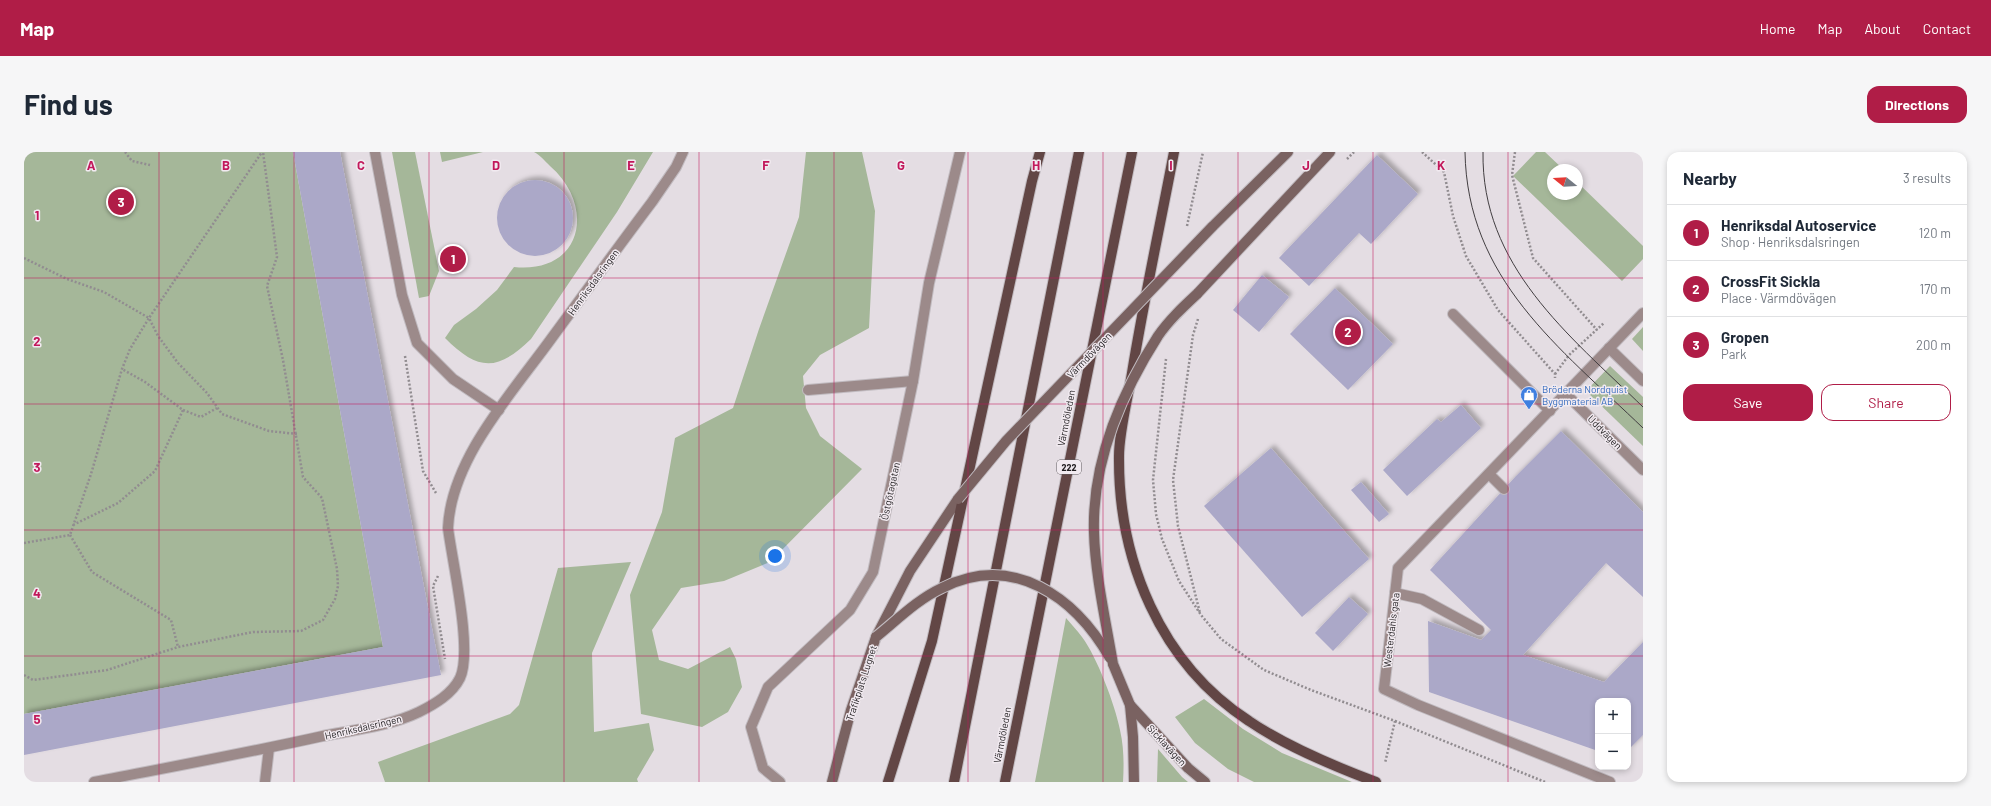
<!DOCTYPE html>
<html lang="en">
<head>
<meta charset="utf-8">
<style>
	body { margin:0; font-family:Barlow,sans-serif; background:#f6f6f7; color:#1f2937 }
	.controls { position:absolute; right:12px; bottom:12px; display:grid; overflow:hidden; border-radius:8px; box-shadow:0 2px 6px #0003 }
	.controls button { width:36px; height:36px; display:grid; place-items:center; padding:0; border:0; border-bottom:1px solid #e0e1e3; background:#fff; color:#1f2937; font:20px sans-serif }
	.compass { position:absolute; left:1523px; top:12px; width:36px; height:36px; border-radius:50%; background:#fff; box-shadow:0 2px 6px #0003; rotate:288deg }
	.you { position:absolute; left:751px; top:404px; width:14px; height:14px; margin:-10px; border:3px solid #fff; border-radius:50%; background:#1a73e8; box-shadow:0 0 0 6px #1a73e833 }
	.badge { display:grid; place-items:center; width:26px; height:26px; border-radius:50%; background:#b01d47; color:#fff; font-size:13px; font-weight:700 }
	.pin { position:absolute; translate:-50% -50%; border:2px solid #fff; box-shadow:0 1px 4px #0006 }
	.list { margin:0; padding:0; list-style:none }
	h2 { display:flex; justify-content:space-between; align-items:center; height:52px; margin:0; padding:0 16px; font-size:17px }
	h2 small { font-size:13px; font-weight:400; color:#747a83 }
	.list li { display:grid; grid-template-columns:26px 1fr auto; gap:12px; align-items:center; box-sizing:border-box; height:56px; padding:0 16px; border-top:1px solid #e0e1e3 }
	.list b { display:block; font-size:15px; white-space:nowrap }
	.list p { margin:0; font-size:13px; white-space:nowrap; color:#747a83 }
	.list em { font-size:13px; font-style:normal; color:#747a83 }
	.actions { display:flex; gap:8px; padding:12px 16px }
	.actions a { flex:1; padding:9px 0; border:1px solid #b01d47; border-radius:12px; text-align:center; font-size:14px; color:#b01d47 }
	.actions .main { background:#b01d47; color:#fff }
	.map { position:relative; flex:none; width:1619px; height:630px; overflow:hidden; border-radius:12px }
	header { display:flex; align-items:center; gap:24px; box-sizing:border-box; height:56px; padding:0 20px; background:#b01d47; color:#fff }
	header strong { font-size:19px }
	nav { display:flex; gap:22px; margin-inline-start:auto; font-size:14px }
	.intro { display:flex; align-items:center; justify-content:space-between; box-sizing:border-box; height:96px; padding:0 24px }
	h1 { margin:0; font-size:28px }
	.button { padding:10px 18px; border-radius:12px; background:#b01d47; color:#fff; font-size:14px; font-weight:700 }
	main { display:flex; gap:24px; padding:0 24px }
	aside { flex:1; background:#fff; border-radius:12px; box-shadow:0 2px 6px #0003 }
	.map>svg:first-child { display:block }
	.green { fill:#a5b799 }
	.building { fill:#aba8c8; filter:url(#shadow) }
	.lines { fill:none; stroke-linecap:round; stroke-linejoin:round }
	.service-casing { stroke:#c1bbc0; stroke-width:12 }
	.minor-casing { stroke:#c1bbc0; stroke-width:12 }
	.secondary-casing { stroke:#c1bbc0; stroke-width:12 }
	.primary-casing { stroke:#c1bbc0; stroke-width:12 }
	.path { stroke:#918c90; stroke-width:2.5; stroke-dasharray:2 2; stroke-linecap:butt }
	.service { stroke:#9c8a8a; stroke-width:10 }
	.minor { stroke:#9c8a8a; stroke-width:10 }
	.secondary { stroke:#7a6261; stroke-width:10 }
	.primary { stroke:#624645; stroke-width:10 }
	.tram { stroke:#423e41; stroke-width:1 }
	.secondary-bridge-casing { stroke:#c1bbc0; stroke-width:12; stroke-linecap:butt }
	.secondary-bridge { stroke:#7a6261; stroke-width:10 }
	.grid { fill:none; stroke:#c2185b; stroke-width:1; stroke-opacity:0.55 }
	.labels { text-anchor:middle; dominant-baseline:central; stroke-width:3; stroke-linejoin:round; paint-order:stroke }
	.shield { fill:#f1eaf0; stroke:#5f5b5e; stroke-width:1 }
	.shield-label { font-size:9px; font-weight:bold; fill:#211e20 }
	.street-label { font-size:10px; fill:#211e20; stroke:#f1eaf0 }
	.shop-label { font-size:10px; fill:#366cbe; stroke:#f1eaf0; text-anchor:start }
	.grid-label { font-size:13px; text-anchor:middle; font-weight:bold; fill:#c2185b; stroke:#f1eaf0; stroke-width:3; stroke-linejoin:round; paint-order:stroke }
</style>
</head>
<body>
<header>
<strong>Map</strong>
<nav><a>Home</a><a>Map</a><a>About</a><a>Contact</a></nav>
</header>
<div class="intro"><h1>Find us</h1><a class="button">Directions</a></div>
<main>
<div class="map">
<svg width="1619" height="630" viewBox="0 0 1619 630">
	<defs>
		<filter id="shadow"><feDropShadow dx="3.5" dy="-3.5" stdDeviation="2" flood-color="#0004"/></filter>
	</defs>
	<rect width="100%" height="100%" fill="#e4dde3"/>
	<g class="green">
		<path d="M 0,0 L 269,0 L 359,495 L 0,562 Z"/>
		<path d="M 368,0 L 391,0 L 415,119 L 405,144 L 395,146 Z"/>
		<path d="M 416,0 L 459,0 L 418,10 Z"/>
		<path d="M 510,0 L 629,0 L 593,60 L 507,187 C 473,220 454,219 421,186 L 430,173 L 452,157 L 473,138 L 490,115 C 559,122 572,54 526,14 C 521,9 516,3 510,0 Z"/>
		<path d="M 782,0 L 838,0 L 851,59 L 845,176 L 796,203 L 779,224 L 782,256 L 796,284 L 838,317 L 746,410 L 700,429 L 657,436 L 628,478 L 635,508 L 664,517 L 706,495 L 712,507 L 718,535 L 704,560 L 678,575 L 617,562 L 606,443 L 638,360 L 651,286 L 709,256 L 735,177 L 775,65 Z"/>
		<path d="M 1512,0 L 1521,0 L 1540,18 L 1529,18 L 1529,42 L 1553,42 L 1553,30 L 1619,94 L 1619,107 L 1598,129 L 1489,24 Z"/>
		<path d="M 1619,175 L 1619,199 L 1608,187 Z"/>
		<path d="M 1586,214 L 1619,245 L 1619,294 L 1562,239 Z"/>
		<path d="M 607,410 L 568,501 L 570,580 L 625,571 L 630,598 L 613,627 L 614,630 L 361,630 L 354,610 L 486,562 L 495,553 L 534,416 Z"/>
		<path d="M 1042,466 C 1047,472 1053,478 1058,485 C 1073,505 1091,553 1096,578 C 1100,595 1100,613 1099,630 L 1011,630 Z"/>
		<path d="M 1180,547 L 1219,577 L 1258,601 L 1328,630 L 1230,630 L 1204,617 L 1171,591 L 1151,565 Z"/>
		<path d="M 1134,597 L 1158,625 L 1164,630 L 1133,630 Z"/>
	</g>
	<g class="building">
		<path d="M 269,0 L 316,0 L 417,523 L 0,603 L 0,562 L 359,495 Z"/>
		<path d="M 1353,3 L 1394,42 L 1347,92 L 1335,81 L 1285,134 L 1255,106 Z"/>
		<circle cx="511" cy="66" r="38"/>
		<path d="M 1238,123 L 1265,145 L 1235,180 L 1209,158 Z"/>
		<path d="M 1311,136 L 1369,192 L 1324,238 L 1266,182 Z"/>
		<path d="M 1437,253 L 1457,276 L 1383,344 L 1359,318 L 1413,267 L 1417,270 Z"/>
		<path d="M 1537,279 L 1619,360 L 1619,445 L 1582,411 L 1499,503 L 1580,530 L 1619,490 L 1619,583 L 1604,598 L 1604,549 L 1574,549 L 1574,599 L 1405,540 L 1404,469 L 1457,488 L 1467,478 L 1406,418 L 1492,324 Z"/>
		<path d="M 1247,296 L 1345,407 L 1278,465 L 1180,354 Z"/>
		<path d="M 1337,330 L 1365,362 L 1355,370 L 1327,338 Z"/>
		<path d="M 1325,445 L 1344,462 L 1309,499 L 1291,481 Z"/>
	</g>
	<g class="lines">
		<defs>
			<g id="service">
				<path d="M 1429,162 L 1526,259"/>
				<path d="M 784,238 L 889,229"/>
				<path d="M 1465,322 L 1480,337"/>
				<path d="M 1371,441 L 1398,447 L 1455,478"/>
				<path d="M 241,630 L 245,596"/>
				<path d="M 756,630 L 739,616 L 727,575 L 744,535 L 826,458 L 849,420 L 889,229 L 905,131 L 936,0"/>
			</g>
			<g id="minor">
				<path d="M 351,0 L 378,143 L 393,191 L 429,227 L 475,258"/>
				<path d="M 1585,196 L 1619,229"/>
				<path d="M 1542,242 L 1619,318"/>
				<path d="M 70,630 C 146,615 223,601 299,584 C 330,578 366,574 395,560 C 411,552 428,542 436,526 C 449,498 428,409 424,376 C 427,307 488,241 527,187 C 561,141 594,95 628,50 L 652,15 L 659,0"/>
				<path d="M 1586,630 L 1394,553 L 1360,537 L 1374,416 L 1619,161"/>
			</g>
			<g id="secondary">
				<path d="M 1188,75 L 1264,0"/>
				<path d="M 1173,142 L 1306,0"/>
				<path d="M 1089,512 L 1106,553 L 1109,585 L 1110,630"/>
				<path d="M 1106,553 L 1164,616 L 1181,630"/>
				<path d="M 808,630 L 827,558 L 852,485 L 886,419 L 934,347"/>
			</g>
			<g id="primary">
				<path d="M 1150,0 C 1136,74 1120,147 1108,221 C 1104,245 1095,280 1095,304 C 1094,408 1136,511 1225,569 C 1260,593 1312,615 1352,630"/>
				<path d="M 864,630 L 908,489 L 1008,29 L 1016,0"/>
				<path d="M 930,630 L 1055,0"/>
				<path d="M 981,630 L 1108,0"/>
			</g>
		</defs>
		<use href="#service" class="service-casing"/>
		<use href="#minor" class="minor-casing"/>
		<use href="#secondary" class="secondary-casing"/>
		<use href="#primary" class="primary-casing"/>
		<g class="path">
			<path d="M 101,0 L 108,9 L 126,13"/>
			<path d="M 1398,0 L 1420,20 L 1429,64 L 1442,104 L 1474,158 L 1531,222 L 1531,226"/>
			<path d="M 1491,0 L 1488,23 L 1509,106 L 1573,178"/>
			<path d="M 1323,7 L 1330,0"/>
			<path d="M 1163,74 L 1179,0"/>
			<path d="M 0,106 L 43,127 L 80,140 L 125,166 L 238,0"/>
			<path d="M 1174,167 L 1169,183 L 1149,328 L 1154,374 L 1176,461"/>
			<path d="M 381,204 L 399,319 L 412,341"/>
			<path d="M 1142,207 L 1129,328 L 1132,362 L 1138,387 L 1155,429 L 1177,463 L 1197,487 L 1240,518 L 1287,538 L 1371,569 L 1361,611"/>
			<path d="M 1531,222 L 1545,203 L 1580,171"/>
			<path d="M 159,258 L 177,265 L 193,256"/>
			<path d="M 49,373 L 94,351 L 131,319 L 159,258 L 121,230 L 98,217"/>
			<path d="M 46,383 L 68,420 L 147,468 L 154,495"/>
			<path d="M 0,391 L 46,383 L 67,322 L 98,217 L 106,197 L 125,166 L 134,184 L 154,211 L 183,241 L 198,262 L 245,279 L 273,282"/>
			<path d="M 414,424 L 409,434 L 421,507"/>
			<path d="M 0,523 L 9,528 L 83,518 L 154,495 L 229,480 L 277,479 L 299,468 L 311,447 L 314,434 L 313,417 L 298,346 L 279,325 L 259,208 L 243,134 L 253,105 L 239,0"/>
			<path d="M 1371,569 L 1521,630"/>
		</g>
		<use href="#service" class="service"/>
		<use href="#minor" class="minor"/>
		<use href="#secondary" class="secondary"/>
		<use href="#primary" class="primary"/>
		<g class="tram">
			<path d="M 1441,0 C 1443,127 1535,195 1619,276"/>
			<path d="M 1459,0 C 1457,114 1545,183 1619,255"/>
		</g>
		<defs>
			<g id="secondary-bridge">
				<path d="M 934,347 L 982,289 L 1188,75"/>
				<path d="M 852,485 C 873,468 894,447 918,436 C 989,400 1051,445 1086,506"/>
				<path d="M 1089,512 C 1082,470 1071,422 1070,380 C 1068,310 1097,242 1134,184 C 1145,168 1159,155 1173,142"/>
			</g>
		</defs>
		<use href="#secondary-bridge" class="secondary-bridge-casing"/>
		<use href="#secondary-bridge" class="secondary-bridge"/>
	</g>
	<path class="grid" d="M 135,0 L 135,630M 270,0 L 270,630M 405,0 L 405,630M 540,0 L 540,630M 675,0 L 675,630M 810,0 L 810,630M 944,0 L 944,630M 1079,0 L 1079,630M 1214,0 L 1214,630M 1349,0 L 1349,630M 1484,0 L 1484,630M 0,126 L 1619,126M 0,252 L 1619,252M 0,378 L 1619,378M 0,504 L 1619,504"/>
	<defs>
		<symbol id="shop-pin" viewBox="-11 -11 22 30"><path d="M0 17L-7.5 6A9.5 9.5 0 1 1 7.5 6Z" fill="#3f7fe0" stroke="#f1eaf0"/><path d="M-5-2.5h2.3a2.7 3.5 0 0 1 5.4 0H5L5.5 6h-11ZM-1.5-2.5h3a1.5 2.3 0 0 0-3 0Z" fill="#fff"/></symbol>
	</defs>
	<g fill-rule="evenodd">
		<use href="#shop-pin" x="1495" y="233" width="20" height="27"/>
	</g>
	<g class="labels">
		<rect class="shield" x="1033" y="308" width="24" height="14" rx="3"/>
		<g class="shield-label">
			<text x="1045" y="315">222</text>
		</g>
		<g class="street-label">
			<text transform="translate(569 130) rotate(-54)">Henriksdalsringen</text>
			<text transform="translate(1065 203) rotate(-46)">Värmdövägen</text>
			<text transform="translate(1042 266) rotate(-79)">Värmdöleden</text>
			<text transform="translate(1581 280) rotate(45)">Uddvägen</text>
			<text transform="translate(866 339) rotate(-78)">Östgötagatan</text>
			<text transform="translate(1367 478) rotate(-83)">Westerdahls gata</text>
			<text transform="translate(837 531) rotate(-72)">Trafikplats Lugnet</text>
			<text transform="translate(339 575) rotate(-13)">Henriksdalsringen</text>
			<text transform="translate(978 583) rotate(-79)">Värmdöleden</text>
			<text transform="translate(1143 593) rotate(47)">Sicklavägen</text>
		</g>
		<g class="shop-label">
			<text x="1518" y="237">Bröderna Nordquist<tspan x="1518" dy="12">Byggmaterial AB</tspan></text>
		</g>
	</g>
	<g class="grid-label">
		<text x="67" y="18">A</text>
		<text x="202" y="18">B</text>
		<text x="337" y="18">C</text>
		<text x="472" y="18">D</text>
		<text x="607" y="18">E</text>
		<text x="742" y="18">F</text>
		<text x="877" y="18">G</text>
		<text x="1012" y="18">H</text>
		<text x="1147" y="18">I</text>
		<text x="1282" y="18">J</text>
		<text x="1417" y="18">K</text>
		<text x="13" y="68">1</text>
		<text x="13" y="194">2</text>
		<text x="13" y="320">3</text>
		<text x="13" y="446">4</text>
		<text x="13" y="572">5</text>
	</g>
</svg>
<div class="controls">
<button>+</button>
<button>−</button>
</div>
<svg class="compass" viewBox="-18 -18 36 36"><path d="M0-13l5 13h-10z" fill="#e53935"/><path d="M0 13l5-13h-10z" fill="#747a83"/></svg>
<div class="you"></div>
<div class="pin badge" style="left:429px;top:107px">1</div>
<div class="pin badge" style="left:1324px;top:180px">2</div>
<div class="pin badge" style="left:97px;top:50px">3</div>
</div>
<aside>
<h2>Nearby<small>3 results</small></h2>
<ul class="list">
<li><span class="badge">1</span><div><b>Henriksdal Autoservice</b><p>Shop · Henriksdalsringen</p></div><em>120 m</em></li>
<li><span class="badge">2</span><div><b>CrossFit Sickla</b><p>Place · Värmdövägen</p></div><em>170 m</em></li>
<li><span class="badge">3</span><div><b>Gropen</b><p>Park</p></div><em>200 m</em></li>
</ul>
<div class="actions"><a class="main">Save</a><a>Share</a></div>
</aside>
</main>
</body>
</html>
